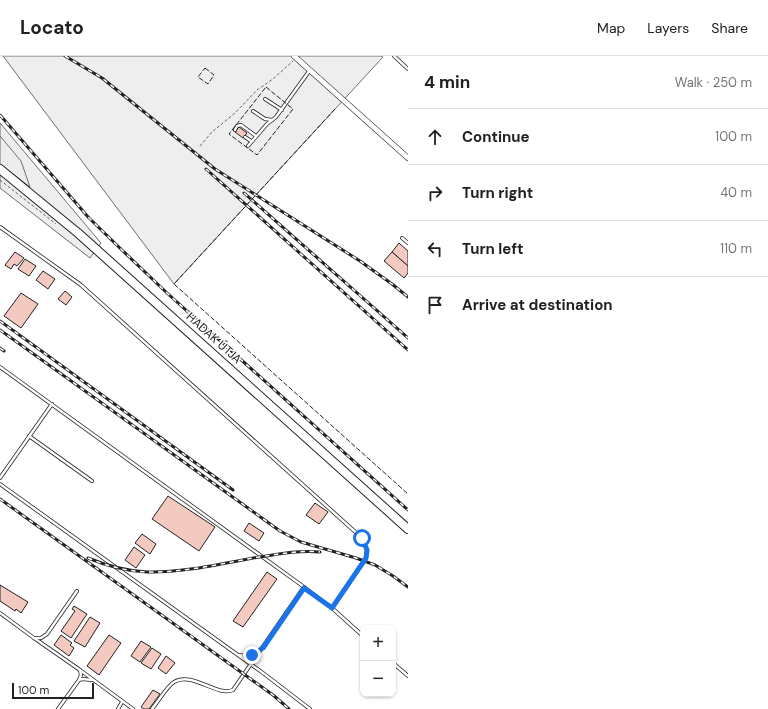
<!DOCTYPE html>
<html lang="en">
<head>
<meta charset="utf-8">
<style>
	body { margin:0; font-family:"DM Sans",sans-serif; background:#f6f6f6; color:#202124 }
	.controls { position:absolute; right:12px; bottom:12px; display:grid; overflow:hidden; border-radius:8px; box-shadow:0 1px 3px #0004 }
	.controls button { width:36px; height:36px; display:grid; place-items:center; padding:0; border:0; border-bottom:1px solid #e0e0e0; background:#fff; color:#202124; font:20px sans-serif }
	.scale { position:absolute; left:12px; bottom:10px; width:82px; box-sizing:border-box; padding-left:4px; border:2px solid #222; border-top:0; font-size:11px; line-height:14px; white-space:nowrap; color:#222; -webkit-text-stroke:3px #fff; paint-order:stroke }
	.stop { position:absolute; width:12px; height:12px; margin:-9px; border:3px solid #1a73e8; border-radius:50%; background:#fff }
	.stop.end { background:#1a73e8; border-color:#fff; box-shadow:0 1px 4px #0008 }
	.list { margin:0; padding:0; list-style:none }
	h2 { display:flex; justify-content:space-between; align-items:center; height:52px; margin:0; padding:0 16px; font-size:17px }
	h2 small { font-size:13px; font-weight:400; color:#757577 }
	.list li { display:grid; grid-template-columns:26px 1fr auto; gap:12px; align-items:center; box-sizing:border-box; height:56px; padding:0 16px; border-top:1px solid #e0e0e0 }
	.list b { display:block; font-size:15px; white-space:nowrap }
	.list em { font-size:13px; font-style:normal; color:#757577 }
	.icon { flex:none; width:22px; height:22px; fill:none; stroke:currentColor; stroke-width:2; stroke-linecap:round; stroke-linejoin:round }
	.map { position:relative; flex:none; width:408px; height:653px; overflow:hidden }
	header { display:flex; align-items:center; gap:24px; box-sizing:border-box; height:56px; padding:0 20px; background:#fff; border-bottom:1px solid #e0e0e0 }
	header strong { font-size:19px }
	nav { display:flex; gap:22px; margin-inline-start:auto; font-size:14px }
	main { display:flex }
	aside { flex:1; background:#fff }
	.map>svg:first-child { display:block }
	.green { fill:#eee; stroke:#6f6f6f }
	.parking { fill:#ededed; stroke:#6f6f6f }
	.building { fill:#f3c9c0; stroke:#222 }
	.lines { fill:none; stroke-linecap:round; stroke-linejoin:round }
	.service-casing { stroke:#222; stroke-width:4 }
	.minor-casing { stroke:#222; stroke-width:6 }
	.primary-casing { stroke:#222; stroke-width:10 }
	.path { stroke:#646464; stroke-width:1; stroke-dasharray:3 2; stroke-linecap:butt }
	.service { stroke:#fff; stroke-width:2.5 }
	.minor { stroke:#fff; stroke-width:5 }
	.primary { stroke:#fff; stroke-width:8 }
	.rail-casing { stroke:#222; stroke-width:3 }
	.rail { stroke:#fff; stroke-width:1.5; stroke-dasharray:4.5; stroke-linecap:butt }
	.fence { stroke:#222; stroke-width:1; stroke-dasharray:5 2; stroke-linecap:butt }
	.route { stroke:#1a73e8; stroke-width:5 }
	.labels { text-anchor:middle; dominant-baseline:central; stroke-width:3; stroke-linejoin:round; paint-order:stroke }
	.street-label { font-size:12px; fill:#222; stroke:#fff }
</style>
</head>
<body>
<header>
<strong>Locato</strong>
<nav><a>Map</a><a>Layers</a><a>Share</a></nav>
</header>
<main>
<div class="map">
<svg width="408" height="653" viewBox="0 0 408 653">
	<rect width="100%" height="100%" fill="#fff"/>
	<g class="green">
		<path d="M 3,0 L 381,0 L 383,1 L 174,228 Z"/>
		<path d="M 0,67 L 101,187 L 90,202 L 0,132 Z"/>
	</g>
	<path class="parking" d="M 0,80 L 21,105 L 30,131 L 0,108 Z"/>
	<g class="building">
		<path d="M 239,71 L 247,77 L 243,82 L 235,76 Z"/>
		<path d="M 399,187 L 408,195 L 408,210 L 392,196 Z"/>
		<path d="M 15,196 L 24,202 L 17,210 L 14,208 L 11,213 L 5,209 Z"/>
		<path d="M 392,196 L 408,210 L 408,217 L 404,222 L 384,205 Z"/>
		<path d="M 25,203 L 36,210 L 29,220 L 18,213 Z"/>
		<path d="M 43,215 L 55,223 L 48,233 L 36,224 Z"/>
		<path d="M 65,235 L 72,241 L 66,249 L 58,243 Z"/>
		<path d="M 21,237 L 38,248 L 21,272 L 4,260 Z"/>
		<path d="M 168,440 L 215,471 L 199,495 L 152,463 Z"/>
		<path d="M 315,447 L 328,456 L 319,468 L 306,459 Z"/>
		<path d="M 249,467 L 264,477 L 259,485 L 244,475 Z"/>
		<path d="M 142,478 L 156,488 L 150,498 L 135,487 Z"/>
		<path d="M 134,491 L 145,499 L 136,512 L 125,504 Z"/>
		<path d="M 267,516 L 277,523 L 243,571 L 233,565 Z"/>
		<path d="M 0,529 L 28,546 L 21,557 L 16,553 L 15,555 L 0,545 Z"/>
		<path d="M 74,550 L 87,558 L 71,582 L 61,575 L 75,555 L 72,553 Z"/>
		<path d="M 90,561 L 100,567 L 85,591 L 74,585 Z"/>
		<path d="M 61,579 L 72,587 L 70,589 L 74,592 L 69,600 L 54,589 Z"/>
		<path d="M 109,579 L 121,587 L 99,619 L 87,610 Z"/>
		<path d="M 141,585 L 151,591 L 140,606 L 131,600 Z"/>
		<path d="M 152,592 L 161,598 L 151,613 L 141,607 Z"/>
		<path d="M 166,600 L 175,607 L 166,618 L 158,612 Z"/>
		<path d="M 153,634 L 160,638 L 149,653 L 144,653 L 141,651 Z"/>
	</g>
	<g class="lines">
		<defs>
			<g id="service">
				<path d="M 394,0 L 408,13"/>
				<path d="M 265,43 L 282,54"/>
				<path d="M 253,55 L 265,63 L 272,64"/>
				<path d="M 235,74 L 237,70 L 241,69 L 256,80"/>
				<path d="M 245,81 L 251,85"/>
				<path d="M 248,90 L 267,68 L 276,61 L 310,14"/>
				<path d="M 0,171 L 81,229 L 362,482 L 367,494 L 366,502 L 332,552"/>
				<path d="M 402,182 L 408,187"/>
				<path d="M 0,311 L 304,531 L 332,552 L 363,580"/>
				<path d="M 29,380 L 92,425"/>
				<path d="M 0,422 L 52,348"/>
				<path d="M 0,428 L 263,617 L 310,653"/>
				<path d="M 0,557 L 34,582 L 41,582 L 47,578 L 77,535"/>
				<path d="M 34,582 L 80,614 L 133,653"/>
				<path d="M 239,599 L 250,601 L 260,594"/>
				<path d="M 393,607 L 408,620"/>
				<path d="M 79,624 L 81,619 L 80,614"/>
				<path d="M 58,653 L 79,624 L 82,623 L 93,624"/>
				<path d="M 118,653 L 122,646"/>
				<path d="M 152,653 C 158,646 167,630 174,626 C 192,615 217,641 233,634 L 304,531"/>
			</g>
			<path id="minor" d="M 294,0 L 408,102"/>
			<path id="primary" d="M 0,113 L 78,177 L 408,473"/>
		</defs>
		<use href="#service" class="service-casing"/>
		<use href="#minor" class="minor-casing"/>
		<use href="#primary" class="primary-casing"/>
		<g class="path">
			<path d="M 200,90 L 212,76 L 235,57 L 257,34 L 273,23 L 293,5"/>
			<path d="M 0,124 L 56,168"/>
		</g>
		<use href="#service" class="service"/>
		<use href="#minor" class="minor"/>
		<use href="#primary" class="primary"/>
		<defs>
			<g id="rail">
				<path d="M 65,0 L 102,22 L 215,113 L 360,205 L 392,228 L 408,241"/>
				<path d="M 0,59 L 89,162 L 124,196 L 167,237 L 408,454"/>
				<path d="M 206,113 L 408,294"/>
				<path d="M 244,137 L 408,282"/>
				<path d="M 0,265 L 233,434"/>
				<path d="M 0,274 L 280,475 L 301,486 L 356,502 L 375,509 L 393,520 L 408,531"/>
				<path d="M 0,292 L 4,295"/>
				<path d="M 0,443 L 273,639 L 289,653"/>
				<path d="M 88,502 C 107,510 126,515 147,516 C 183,517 224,507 259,501 C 280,498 299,494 320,496"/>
			</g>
		</defs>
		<use href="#rail" class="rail-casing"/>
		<use href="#rail" class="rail"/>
		<g class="fence">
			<path d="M 205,12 L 214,19 L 208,28 L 198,21 Z"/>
			<path d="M 266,31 L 293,53 L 257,99 L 229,78 Z"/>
			<path d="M 335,53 L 174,228 L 408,438"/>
		</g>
	</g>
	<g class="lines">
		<path class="route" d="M 252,599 L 263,592 L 304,532 L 332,552 L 366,502 L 367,494 L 362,482"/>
	</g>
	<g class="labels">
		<g class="street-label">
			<text transform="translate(214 282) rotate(42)">HADAK ÚTJA</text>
		</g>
	</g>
</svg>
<div class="controls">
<button>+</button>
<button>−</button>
</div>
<div class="scale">100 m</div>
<div class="stop" style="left:362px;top:482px"></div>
<div class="stop end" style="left:252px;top:599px"></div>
</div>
<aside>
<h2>4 min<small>Walk · 250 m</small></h2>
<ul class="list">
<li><svg class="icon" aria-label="ahead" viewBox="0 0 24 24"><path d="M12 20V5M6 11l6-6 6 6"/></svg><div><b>Continue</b></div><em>100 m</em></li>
<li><svg class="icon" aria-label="right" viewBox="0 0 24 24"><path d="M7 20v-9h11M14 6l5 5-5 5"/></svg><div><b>Turn right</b></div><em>40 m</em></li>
<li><svg class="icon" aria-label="left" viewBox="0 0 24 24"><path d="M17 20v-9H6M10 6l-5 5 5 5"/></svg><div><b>Turn left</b></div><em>110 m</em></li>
<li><svg class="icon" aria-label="arrive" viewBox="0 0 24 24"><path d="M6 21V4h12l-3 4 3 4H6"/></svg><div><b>Arrive at destination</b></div></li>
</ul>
</aside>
</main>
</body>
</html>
